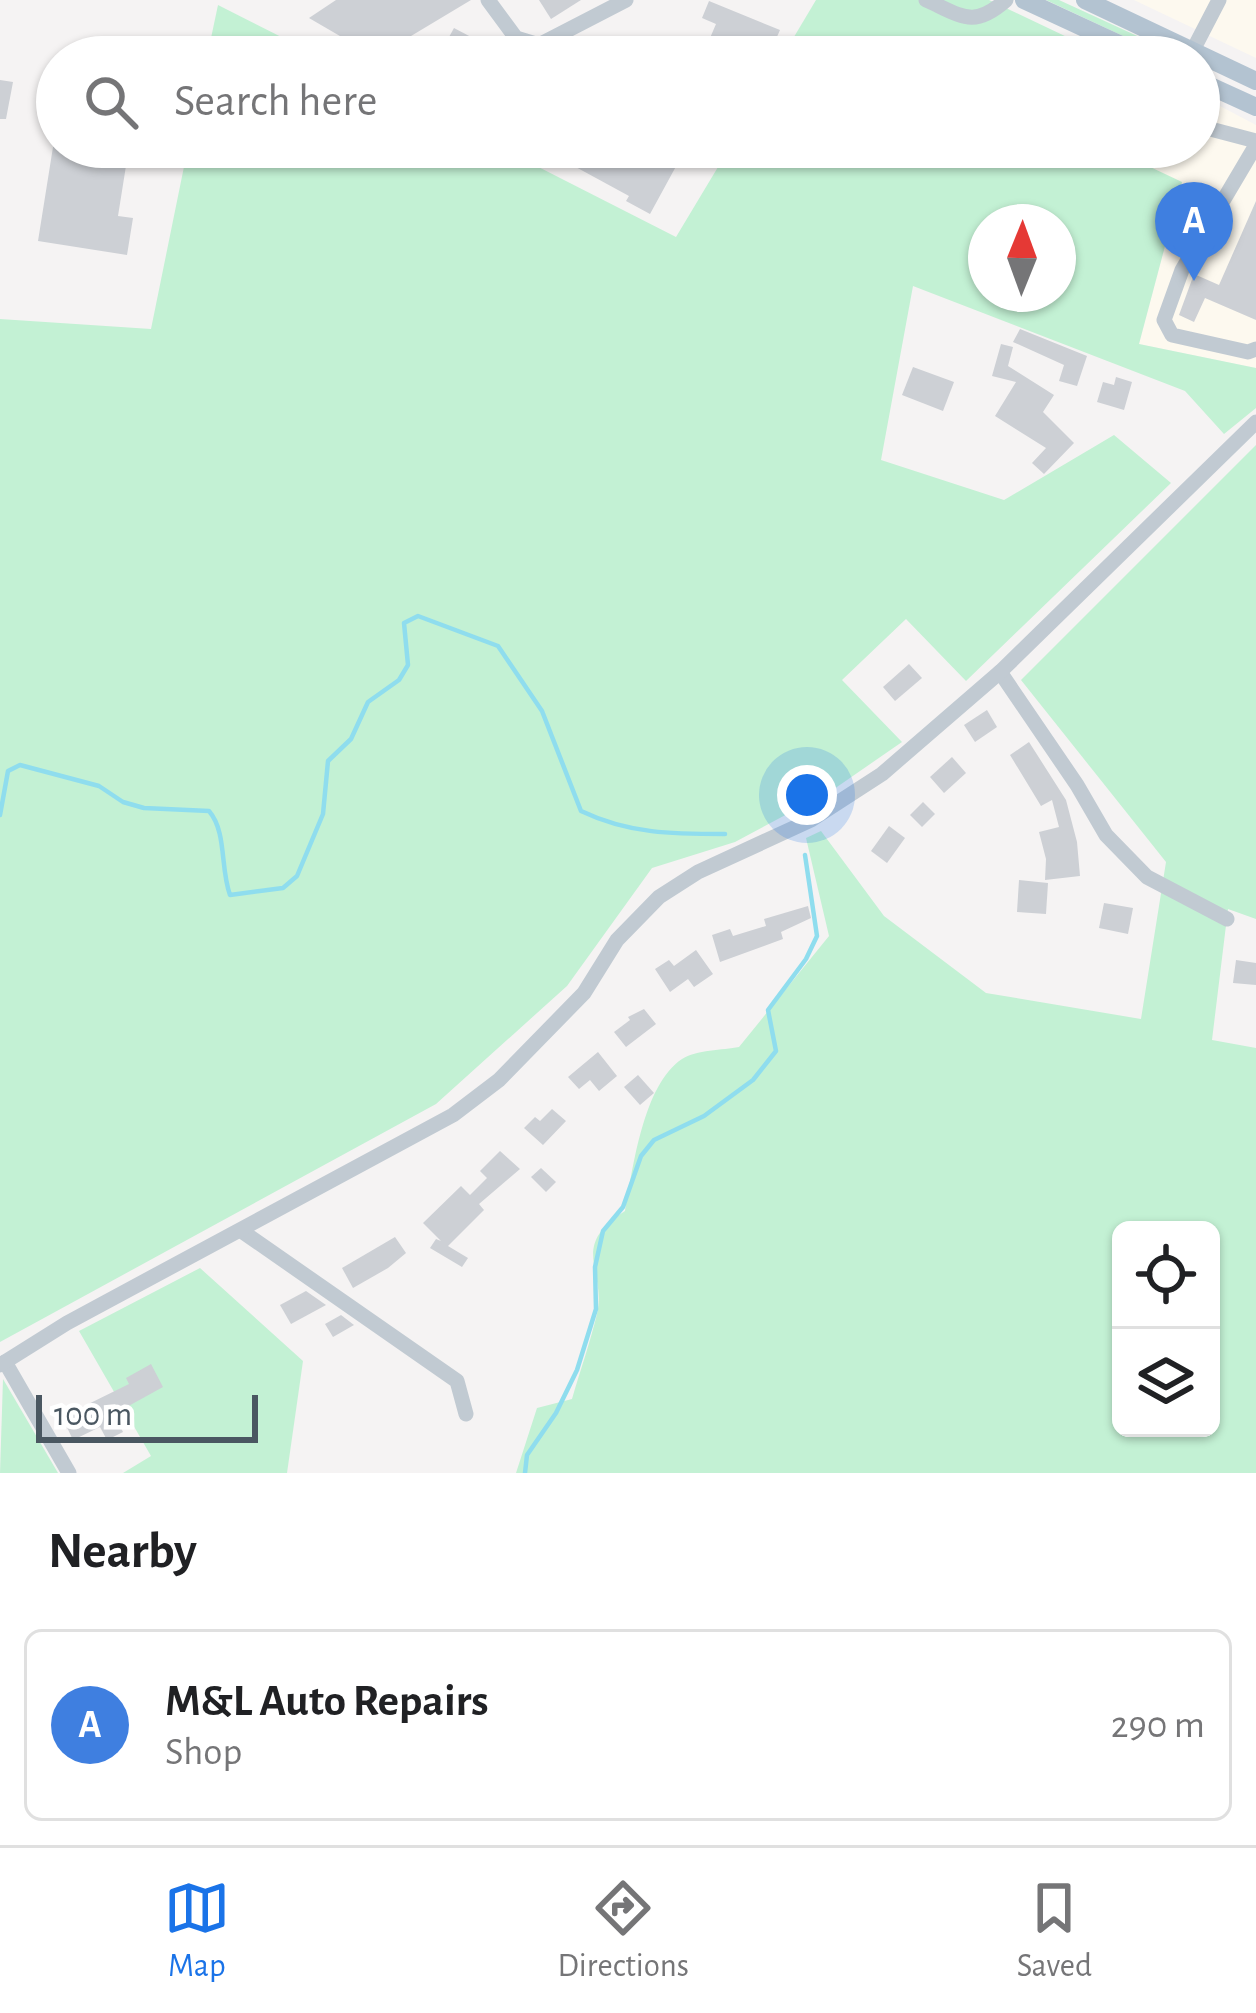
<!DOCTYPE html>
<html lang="en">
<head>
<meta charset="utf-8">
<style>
	body { margin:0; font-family:"Alegreya Sans",sans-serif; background:#f6f6f6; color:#202124 }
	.controls { position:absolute; right:36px; bottom:36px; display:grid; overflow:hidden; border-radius:18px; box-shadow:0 3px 9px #0004 }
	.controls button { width:108px; height:108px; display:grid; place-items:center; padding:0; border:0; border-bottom:3px solid #e0e0e0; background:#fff; color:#202124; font:60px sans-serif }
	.compass { position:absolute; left:968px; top:204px; width:108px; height:108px; border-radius:50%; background:#fff; box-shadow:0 3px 9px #0004; rotate:1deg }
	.scale { position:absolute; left:36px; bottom:30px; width:222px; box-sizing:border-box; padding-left:12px; border:6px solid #4a5761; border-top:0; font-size:33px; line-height:42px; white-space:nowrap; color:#4a5761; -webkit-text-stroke:9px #fff; paint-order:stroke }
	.you { position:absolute; left:807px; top:795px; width:42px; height:42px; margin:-30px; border:9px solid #fff; border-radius:50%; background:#1a73e8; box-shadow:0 0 0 18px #1a73e833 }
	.badge { display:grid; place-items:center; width:78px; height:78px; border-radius:50%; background:#1a73e8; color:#fff; font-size:39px; font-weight:700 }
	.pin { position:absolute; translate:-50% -99px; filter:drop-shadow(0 3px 6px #0008) }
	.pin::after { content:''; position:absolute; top:63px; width:42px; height:36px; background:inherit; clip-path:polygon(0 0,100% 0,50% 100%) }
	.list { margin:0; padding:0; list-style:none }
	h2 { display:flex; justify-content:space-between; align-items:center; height:156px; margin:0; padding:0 48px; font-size:51px }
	h2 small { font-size:39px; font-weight:400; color:#757577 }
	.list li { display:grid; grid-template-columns:78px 1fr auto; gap:36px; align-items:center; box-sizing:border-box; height:192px; margin:0 24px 24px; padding:0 24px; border:3px solid #e0e0e0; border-radius:18px }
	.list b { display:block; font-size:45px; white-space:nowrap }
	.list p { margin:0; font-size:39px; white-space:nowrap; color:#757577 }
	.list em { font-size:39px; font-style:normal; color:#757577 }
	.icon { flex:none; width:66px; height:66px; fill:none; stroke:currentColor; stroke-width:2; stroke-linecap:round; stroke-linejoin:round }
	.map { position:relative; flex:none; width:1256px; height:1473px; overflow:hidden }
	.search { position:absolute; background:#fff; box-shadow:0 3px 9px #0004; left:36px; right:36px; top:36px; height:132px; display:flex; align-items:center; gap:30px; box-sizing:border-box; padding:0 42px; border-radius:66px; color:#757577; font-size:45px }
	.sheet { height:372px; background:#fff }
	nav { display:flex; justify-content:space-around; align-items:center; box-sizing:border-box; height:168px; border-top:3px solid #e0e0e0; background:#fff; font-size:33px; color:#757577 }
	nav a { display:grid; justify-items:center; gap:6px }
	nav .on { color:#1a73e8 }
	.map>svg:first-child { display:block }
	.commercial { fill:#fdf9ef }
	.green { fill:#c3f1d4; fill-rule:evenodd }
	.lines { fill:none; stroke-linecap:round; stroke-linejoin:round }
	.stream { stroke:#8fddee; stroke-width:4.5 }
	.building { fill:#cdd0d5 }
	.minor { stroke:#c1cad2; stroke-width:15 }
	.major { stroke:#b3c3d1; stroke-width:18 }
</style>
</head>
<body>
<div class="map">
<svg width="1256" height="1473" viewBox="0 0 1256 1473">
	<rect width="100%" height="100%" fill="#f5f3f3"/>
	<g class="commercial">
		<path d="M 1134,0 L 1256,0 L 1256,58 Z"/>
		<path d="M 1199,95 L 1256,125 L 1256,368 L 1139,344 L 1182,183 L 1107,149 L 1199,147 Z"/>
	</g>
	<g class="green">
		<path d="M 816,0 L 989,0 L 1109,57 L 782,57 Z"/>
		<path d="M 1046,0 L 1059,0 L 1183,57 L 1168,57 Z"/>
		<path d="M 218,5 L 321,57 L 207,57 Z"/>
		<path d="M 188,147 L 499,147 L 676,237 L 730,147 L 1108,147 L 1182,182 L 1139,344 L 1256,368 L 1256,408 L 1224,434 L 1185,391 L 913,286 L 881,460 L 1004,500 L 1114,435 L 1171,483 L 966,681 L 906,619 L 842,680 L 902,742 L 834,789 L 735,842 L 652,868 L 567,986 L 436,1104 L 0,1342 L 0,319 L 151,329 ZM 986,222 L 1058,222 L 1058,294 L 986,294 Z"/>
		<path d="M 1256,445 L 1256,919 L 1228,909 L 1212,1040 L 1256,1048 L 1256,1473 L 516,1473 L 537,1408 L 572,1399 C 580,1371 590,1343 597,1314 C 607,1270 568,1247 625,1211 C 633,1168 643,1085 682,1059 C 696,1050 723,1050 739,1047 L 829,936 L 806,838 L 821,831 L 884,916 L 986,993 L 1141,1019 L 1166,862 L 1021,680 ZM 1121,1230 L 1211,1230 L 1211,1428 L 1121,1428 Z"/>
		<path d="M 200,1268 L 303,1361 L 287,1473 L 123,1473 L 151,1456 L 79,1331 Z"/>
		<path d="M 3,1379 L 58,1473 L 0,1473 Z"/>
	</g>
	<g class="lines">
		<g class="stream">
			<path d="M 0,815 L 8,771 L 20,765 L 99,786 L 123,802 L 144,808 L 209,811 C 227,832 220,868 230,895 L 283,888 L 297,876 L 323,814 L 328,761 L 351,739 L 368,702 L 399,680 L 408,665 L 404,623 L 418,616 L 498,646 L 542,711 L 581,811 C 629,834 673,834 725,834"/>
			<path d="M 525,1473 L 527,1455 L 556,1413 L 577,1370 L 596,1309 L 595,1267 L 603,1231 L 623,1207 L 641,1156 L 654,1140 L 704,1116 L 753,1080 L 776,1051 L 768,1010 L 806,959 L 817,936 L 805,855"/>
		</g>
	</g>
	<g class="building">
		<path d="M 336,0 L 471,0 L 376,57 L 309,18 Z"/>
		<path d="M 539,0 L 581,0 L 551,19 Z"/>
		<path d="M 709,1 L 780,30 L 768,57 L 756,57 L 710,38 L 716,24 L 702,18 Z"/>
		<path d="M 454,28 L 509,57 L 438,57 Z"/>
		<path d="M 947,42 L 977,57 L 940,57 Z"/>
		<path d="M 0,80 L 13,82 L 6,119 L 0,119 Z"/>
		<path d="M 53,147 L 129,147 L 118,216 L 133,218 L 127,255 L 38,241 Z"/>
		<path d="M 539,147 L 613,147 L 646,165 L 658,147 L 680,159 L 650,214 L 626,201 L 629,196 Z"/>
		<path d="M 1256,201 L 1256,320 L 1205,298 L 1194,322 L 1179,315 L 1194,274 L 1219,285 Z"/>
		<path d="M 1020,329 L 1087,356 L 1077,386 L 1059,381 L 1064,365 L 1013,342 Z"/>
		<path d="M 1001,344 L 1013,347 L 1008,366 L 1054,395 L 1043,412 L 1074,443 L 1044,474 L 1032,463 L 1046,448 L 995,416 L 1016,382 L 992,376 Z"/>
		<path d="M 913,367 L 954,382 L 943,411 L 902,395 Z"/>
		<path d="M 1116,377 L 1132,382 L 1124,410 L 1097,402 L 1103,382 L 1114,385 Z"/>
		<path d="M 909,664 L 922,678 L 895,701 L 883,687 Z"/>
		<path d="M 987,710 L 997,727 L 975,742 L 964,725 Z"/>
		<path d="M 1029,742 L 1066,800 L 1077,842 L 1080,876 L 1045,880 L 1046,859 L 1039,832 L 1059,827 L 1052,800 L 1041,806 L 1010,755 Z"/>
		<path d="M 952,757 L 966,773 L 944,793 L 930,777 Z"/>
		<path d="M 923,802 L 935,814 L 922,827 L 910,815 Z"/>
		<path d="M 889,826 L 905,838 L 887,863 L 871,851 Z"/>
		<path d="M 1019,880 L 1048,883 L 1046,914 L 1017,912 Z"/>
		<path d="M 1104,903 L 1133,908 L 1128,934 L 1099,928 Z"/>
		<path d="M 808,906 L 811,918 L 781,932 L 783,939 L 720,962 L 712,935 L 730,929 L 733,936 L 766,926 L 764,919 Z"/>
		<path d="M 696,950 L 713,974 L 694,987 L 688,979 L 670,992 L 655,969 L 669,960 L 674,966 Z"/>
		<path d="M 1236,960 L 1256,963 L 1256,985 L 1233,983 Z"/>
		<path d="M 644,1009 L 656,1024 L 626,1047 L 614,1032 L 630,1020 L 628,1017 Z"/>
		<path d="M 598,1052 L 617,1076 L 599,1091 L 590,1080 L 579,1089 L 568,1077 Z"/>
		<path d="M 638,1075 L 654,1093 L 640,1105 L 624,1087 Z"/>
		<path d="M 552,1109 L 566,1121 L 543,1145 L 524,1128 L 535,1117 L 540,1121 Z"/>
		<path d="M 500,1151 L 520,1169 L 479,1204 L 484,1210 L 448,1246 L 468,1258 L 462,1267 L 430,1248 L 436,1239 L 441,1241 L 423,1223 L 461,1186 L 470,1195 L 487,1178 L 480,1171 Z"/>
		<path d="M 541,1168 L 556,1182 L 546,1192 L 531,1177 Z"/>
		<path d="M 395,1237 L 406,1253 L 388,1268 L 353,1288 L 342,1268 Z"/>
		<path d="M 306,1291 L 326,1305 L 291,1324 L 280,1305 Z"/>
		<path d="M 341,1315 L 354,1325 L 333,1337 L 325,1324 Z"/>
		<path d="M 151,1364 L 163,1387 L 114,1414 L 123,1432 L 107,1440 L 100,1427 L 73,1440 L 62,1417 L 129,1384 L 126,1378 Z"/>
	</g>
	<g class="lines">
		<g class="minor">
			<path d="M 488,0 L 516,38 L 539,45 L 626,0"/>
			<path d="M 926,0 C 962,16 973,29 1006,0"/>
			<path d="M 1192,52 L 1219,0"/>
			<path d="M 1199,126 L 1256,141"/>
			<path d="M 1256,145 L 1182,270 L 1164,320 L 1172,335 L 1248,352 L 1256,349"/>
			<path d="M 1000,672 L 1077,785 L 1106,835 L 1147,877 L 1227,919"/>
			<path d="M 243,1232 L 457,1381 L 466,1414"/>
			<path d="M 5,1362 L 69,1473"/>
			<path d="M 0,1365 L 67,1323 L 453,1115 L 499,1080 L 584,993 L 617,940 L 659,897 L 698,872 L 811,820 L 882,774 L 1000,672 L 1256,422"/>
		</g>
		<g class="major">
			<path d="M 1024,0 L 1147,57"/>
			<path d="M 1085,0 L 1256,81"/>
			<path d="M 1199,81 L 1256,107"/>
		</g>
	</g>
</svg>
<div class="controls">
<button><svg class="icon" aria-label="locate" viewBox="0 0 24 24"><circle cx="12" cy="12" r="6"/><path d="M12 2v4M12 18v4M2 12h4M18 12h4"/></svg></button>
<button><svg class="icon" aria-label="layers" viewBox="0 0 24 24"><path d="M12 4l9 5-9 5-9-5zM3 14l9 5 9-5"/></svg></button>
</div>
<svg class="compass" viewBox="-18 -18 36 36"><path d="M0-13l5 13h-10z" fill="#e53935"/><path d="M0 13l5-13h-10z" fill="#757577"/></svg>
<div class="scale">100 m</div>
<div class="you"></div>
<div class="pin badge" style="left:1194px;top:281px;background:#3f7fe0">A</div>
<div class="search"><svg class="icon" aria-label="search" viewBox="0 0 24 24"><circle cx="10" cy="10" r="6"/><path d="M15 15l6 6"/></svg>Search here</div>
</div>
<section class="sheet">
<h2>Nearby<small></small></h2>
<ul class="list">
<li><span class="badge" style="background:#3f7fe0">A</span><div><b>M&amp;L Auto Repairs</b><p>Shop</p></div><em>290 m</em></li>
</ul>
</section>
<nav>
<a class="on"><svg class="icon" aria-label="map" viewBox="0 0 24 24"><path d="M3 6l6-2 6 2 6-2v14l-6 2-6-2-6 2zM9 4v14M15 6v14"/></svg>Map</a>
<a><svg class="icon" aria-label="directions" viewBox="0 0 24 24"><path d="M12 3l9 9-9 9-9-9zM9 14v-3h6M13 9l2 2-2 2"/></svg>Directions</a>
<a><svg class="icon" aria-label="saved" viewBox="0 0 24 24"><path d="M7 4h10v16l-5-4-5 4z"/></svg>Saved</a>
</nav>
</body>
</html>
